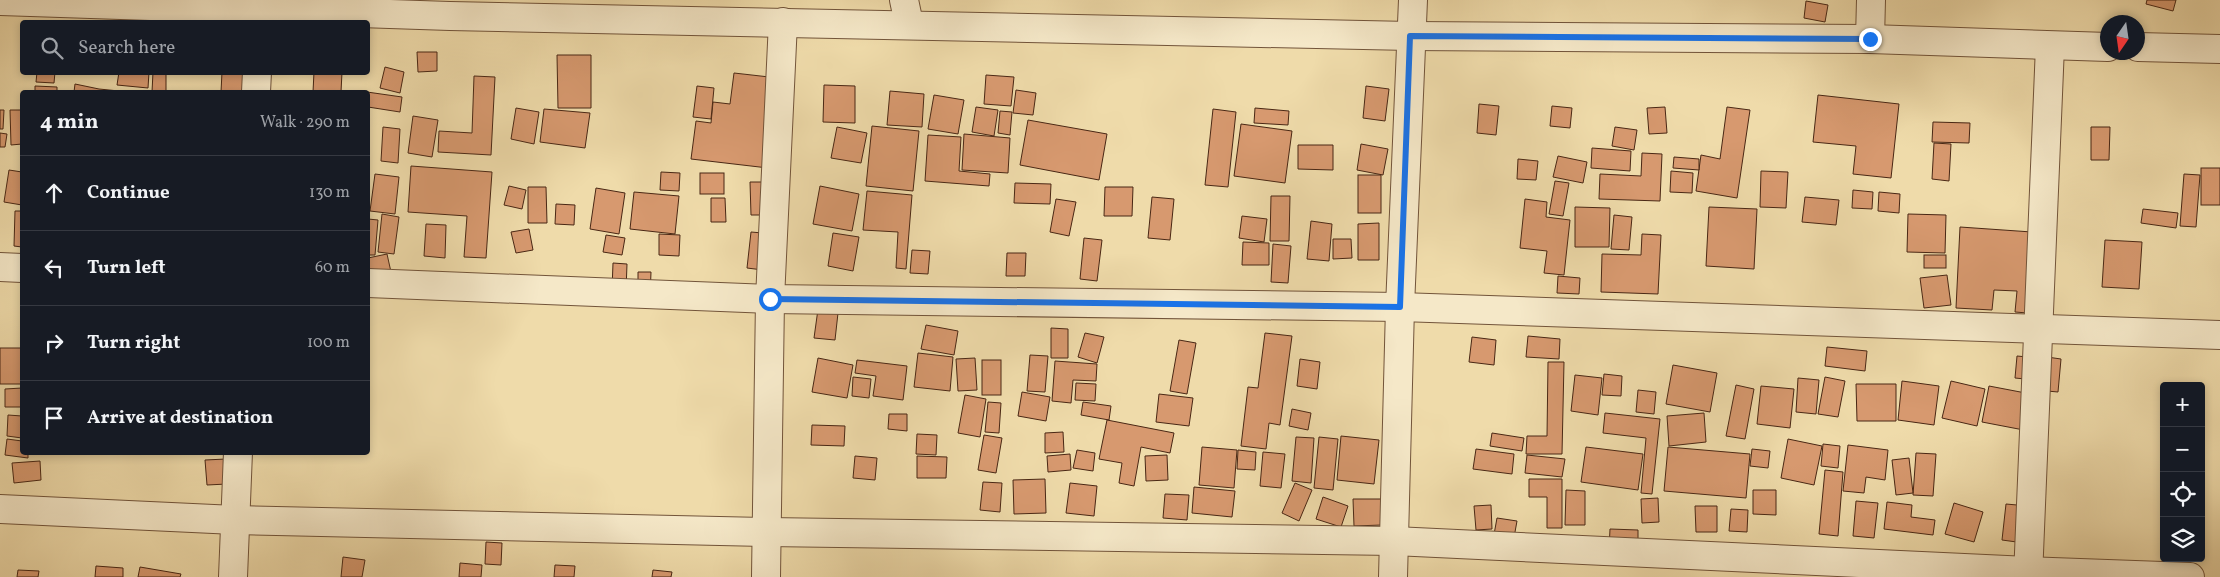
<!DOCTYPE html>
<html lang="en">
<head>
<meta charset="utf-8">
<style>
	body { margin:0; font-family:Vollkorn,serif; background:#242831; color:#f1f3f6 }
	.controls { position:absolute; right:15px; bottom:15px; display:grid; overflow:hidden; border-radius:5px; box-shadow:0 2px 8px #0003 }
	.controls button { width:45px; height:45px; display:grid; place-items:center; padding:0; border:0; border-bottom:1px solid #363941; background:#171b24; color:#f1f3f6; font:25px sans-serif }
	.compass { position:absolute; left:2100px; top:15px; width:45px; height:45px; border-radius:50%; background:#171b24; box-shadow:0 2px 8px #0003; rotate:193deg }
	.stop { position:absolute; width:15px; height:15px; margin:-11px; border:4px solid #1a73e8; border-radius:50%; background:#fff }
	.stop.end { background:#1a73e8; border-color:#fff; box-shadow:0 1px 5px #0008 }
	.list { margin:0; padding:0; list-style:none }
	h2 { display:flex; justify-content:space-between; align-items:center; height:65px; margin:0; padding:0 20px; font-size:21px }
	h2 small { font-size:16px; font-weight:400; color:#9ea1a6 }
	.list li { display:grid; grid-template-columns:32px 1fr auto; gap:15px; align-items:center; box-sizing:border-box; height:75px; padding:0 20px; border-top:1px solid #363941 }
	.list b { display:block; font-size:19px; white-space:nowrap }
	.list em { font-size:16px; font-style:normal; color:#9ea1a6 }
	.icon { flex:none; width:28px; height:28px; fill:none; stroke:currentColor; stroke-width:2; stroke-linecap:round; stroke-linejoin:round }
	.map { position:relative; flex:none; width:2220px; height:577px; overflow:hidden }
	.search { position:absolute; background:#171b24; box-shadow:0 2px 8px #0003; left:20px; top:20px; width:350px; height:55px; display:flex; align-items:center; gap:12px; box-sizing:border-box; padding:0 18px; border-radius:5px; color:#9ea1a6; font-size:19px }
	.panel { position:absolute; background:#171b24; box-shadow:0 2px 8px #0003; left:20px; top:90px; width:350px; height:365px; border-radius:5px }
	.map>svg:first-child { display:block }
	.building { fill:#d7996f; stroke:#492714 }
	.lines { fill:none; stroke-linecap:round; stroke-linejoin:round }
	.minor-casing { stroke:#72543a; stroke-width:30 }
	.minor { stroke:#f5e8c8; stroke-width:28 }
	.route { stroke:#1a73e8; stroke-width:6 }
</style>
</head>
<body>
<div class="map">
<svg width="2220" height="577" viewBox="0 0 2220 577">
	<rect width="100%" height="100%" fill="#efdbaa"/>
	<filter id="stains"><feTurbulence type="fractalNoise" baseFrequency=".004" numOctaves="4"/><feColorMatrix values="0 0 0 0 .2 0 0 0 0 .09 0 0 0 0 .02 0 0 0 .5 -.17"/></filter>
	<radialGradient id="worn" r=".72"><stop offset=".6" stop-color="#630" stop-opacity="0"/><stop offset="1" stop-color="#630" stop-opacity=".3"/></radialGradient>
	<g class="building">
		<path d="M 2147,0 L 2176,0 L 2173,11 L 2146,4 Z"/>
		<path d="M 1806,1 L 1828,5 L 1825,22 L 1804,18 Z"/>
		<path d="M 417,52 L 437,52 L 437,71 L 418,72 Z"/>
		<path d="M 557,55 L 591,55 L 591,108 L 558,108 Z"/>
		<path d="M 385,67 L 404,72 L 400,93 L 380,88 Z"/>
		<path d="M 37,72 L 55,72 L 54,83 L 36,82 Z"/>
		<path d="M 119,72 L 149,72 L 148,88 L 117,85 Z"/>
		<path d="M 153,72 L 166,72 L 166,92 L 152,92 Z"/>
		<path d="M 222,72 L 248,72 L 247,92 L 221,92 Z"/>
		<path d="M 314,72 L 342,72 L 341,92 L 313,92 Z"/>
		<path d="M 734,73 L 778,78 L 768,168 L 691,159 L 696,121 L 711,123 L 713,102 L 730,104 Z"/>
		<path d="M 986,75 L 1014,77 L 1011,106 L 984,104 Z"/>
		<path d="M 474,76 L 495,77 L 491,155 L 438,152 L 439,131 L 472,133 Z"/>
		<path d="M 75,84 L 99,89 L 129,92 L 74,92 Z"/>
		<path d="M 824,85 L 855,86 L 855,123 L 823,122 Z"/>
		<path d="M 35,86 L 57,87 L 57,92 L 35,92 Z"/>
		<path d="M 697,86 L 714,88 L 711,119 L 693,117 Z"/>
		<path d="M 1366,86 L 1389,89 L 1385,121 L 1363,118 Z"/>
		<path d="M 1016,90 L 1036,93 L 1033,115 L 1013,113 Z"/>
		<path d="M 890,91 L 924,94 L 922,127 L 887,125 Z"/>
		<path d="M 367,92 L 402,97 L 400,112 L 368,107 Z"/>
		<path d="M 934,95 L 964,100 L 958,134 L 928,129 Z"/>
		<path d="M 1818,95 L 1899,104 L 1891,178 L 1853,174 L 1856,146 L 1813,142 Z"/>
		<path d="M 1479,104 L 1499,106 L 1496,135 L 1477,133 Z"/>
		<path d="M 1552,106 L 1572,108 L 1570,128 L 1550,126 Z"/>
		<path d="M 976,107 L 998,110 L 994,136 L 972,132 Z"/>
		<path d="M 1665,107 L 1667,133 L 1649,134 L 1647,108 Z"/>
		<path d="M 1727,107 L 1750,110 L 1737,198 L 1696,191 L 1701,155 L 1720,159 Z"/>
		<path d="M 516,108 L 539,112 L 534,144 L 511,139 Z"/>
		<path d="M 1255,108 L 1289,111 L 1288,125 L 1254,123 Z"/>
		<path d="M 544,109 L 590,113 L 585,148 L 540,142 Z"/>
		<path d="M 1213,109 L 1236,112 L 1228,187 L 1205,185 Z"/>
		<path d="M 0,110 L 4,110 L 3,129 L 0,129 Z"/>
		<path d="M 10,110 L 22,110 L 22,144 L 11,145 Z"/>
		<path d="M 1000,111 L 1012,112 L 1010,135 L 998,133 Z"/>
		<path d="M 413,116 L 438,120 L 432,157 L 408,153 Z"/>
		<path d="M 1028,120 L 1107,134 L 1099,180 L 1020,165 Z"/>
		<path d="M 1933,122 L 1970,123 L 1969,143 L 1932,142 Z"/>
		<path d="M 1241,124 L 1292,131 L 1285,183 L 1234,176 Z"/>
		<path d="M 872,126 L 919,131 L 913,191 L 866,186 Z"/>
		<path d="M 383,127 L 400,129 L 398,163 L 381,161 Z"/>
		<path d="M 837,127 L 867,133 L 861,163 L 831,158 Z"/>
		<path d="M 1615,127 L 1637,130 L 1634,150 L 1612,146 Z"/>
		<path d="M 2091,127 L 2110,127 L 2109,160 L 2091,160 Z"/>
		<path d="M 0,133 L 7,134 L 5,147 L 0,147 Z"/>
		<path d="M 964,134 L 1010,138 L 1008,173 L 962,170 Z"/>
		<path d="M 928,135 L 961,137 L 959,171 L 990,174 L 989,186 L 925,181 Z"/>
		<path d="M 1934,143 L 1951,144 L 1949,181 L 1932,179 Z"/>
		<path d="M 1361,144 L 1388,149 L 1383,175 L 1357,170 Z"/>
		<path d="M 1298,145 L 1333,145 L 1333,170 L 1298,169 Z"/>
		<path d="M 1592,148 L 1631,151 L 1630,171 L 1591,168 Z"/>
		<path d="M 1642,153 L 1662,154 L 1660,201 L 1599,199 L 1600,174 L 1641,176 Z"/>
		<path d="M 1558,156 L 1587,162 L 1583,183 L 1553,177 Z"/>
		<path d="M 1674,157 L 1699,159 L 1699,170 L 1673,168 Z"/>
		<path d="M 1518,159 L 1538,161 L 1536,180 L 1517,179 Z"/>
		<path d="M 411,166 L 492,172 L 486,258 L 464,257 L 467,216 L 408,212 Z"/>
		<rect x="2201" y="168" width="19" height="37"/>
		<path d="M 9,170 L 22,172 L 22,205 L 4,202 Z"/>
		<path d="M 1671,171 L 1693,173 L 1692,193 L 1670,192 Z"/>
		<path d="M 1761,171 L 1788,172 L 1786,208 L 1760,207 Z"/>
		<path d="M 661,172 L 680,173 L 679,191 L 660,190 Z"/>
		<rect x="700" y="173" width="24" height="21"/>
		<path d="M 375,174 L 399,177 L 395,214 L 370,211 Z"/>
		<path d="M 2184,174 L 2200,175 L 2196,227 L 2180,226 Z"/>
		<rect x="1358" y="175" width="23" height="38"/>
		<path d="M 1555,181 L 1569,183 L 1563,216 L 1549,214 Z"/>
		<path d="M 750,182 L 772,182 L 772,215 L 751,215 Z"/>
		<path d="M 1015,183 L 1051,184 L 1050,204 L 1014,203 Z"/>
		<path d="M 509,186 L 526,190 L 522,209 L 504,205 Z"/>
		<path d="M 820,186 L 859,194 L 852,231 L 813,224 Z"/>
		<path d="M 528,187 L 546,187 L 547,223 L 528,223 Z"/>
		<path d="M 1105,187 L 1133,187 L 1132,216 L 1104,216 Z"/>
		<path d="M 596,188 L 625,193 L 619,234 L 590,229 Z"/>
		<path d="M 1853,190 L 1873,192 L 1872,209 L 1852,208 Z"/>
		<path d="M 867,191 L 912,195 L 906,269 L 896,268 L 898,232 L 863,230 Z"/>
		<path d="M 634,192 L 679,196 L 675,234 L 630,229 Z"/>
		<path d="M 1879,192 L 1900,194 L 1899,213 L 1878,211 Z"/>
		<path d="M 1271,196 L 1290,196 L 1289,241 L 1270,241 Z"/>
		<path d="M 1152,197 L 1174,199 L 1170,240 L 1148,238 Z"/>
		<path d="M 1805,197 L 1839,200 L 1836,225 L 1802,222 Z"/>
		<path d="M 711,198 L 725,198 L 726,222 L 711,222 Z"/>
		<path d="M 1056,199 L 1076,202 L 1069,236 L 1050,232 Z"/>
		<path d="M 1525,199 L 1547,202 L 1546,217 L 1570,220 L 1564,275 L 1544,273 L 1547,251 L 1520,248 Z"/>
		<path d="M 556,204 L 575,205 L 574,225 L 555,224 Z"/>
		<path d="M 1575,207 L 1610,208 L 1609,247 L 1575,247 Z"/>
		<path d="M 1709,207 L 1757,209 L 1754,269 L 1706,266 Z"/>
		<path d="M 2143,209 L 2178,213 L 2176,228 L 2141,223 Z"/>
		<path d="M 15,211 L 22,211 L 22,247 L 14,246 Z"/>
		<path d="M 382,214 L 399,217 L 394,254 L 378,252 Z"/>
		<path d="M 1908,214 L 1946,215 L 1945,253 L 1907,252 Z"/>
		<path d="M 1614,215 L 1632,217 L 1629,250 L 1611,249 Z"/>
		<path d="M 1242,216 L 1267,219 L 1264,242 L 1239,238 Z"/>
		<path d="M 368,219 L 378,220 L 375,255 L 368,255 Z"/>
		<path d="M 1311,221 L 1332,224 L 1329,261 L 1307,259 Z"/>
		<path d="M 1379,223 L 1379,260 L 1358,260 L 1358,224 Z"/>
		<path d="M 426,224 L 446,225 L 445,258 L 424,256 Z"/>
		<path d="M 1960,227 L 2046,233 L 2040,314 L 2015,312 L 2017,291 L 1994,290 L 1992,310 L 1956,308 Z"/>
		<path d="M 529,229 L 533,250 L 516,253 L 511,232 Z"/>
		<path d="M 751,232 L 774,234 L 771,271 L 747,268 Z"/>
		<path d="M 833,233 L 859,237 L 853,271 L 828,266 Z"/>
		<path d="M 659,234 L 680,235 L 679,256 L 659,255 Z"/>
		<path d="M 1642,234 L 1661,235 L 1658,294 L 1601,292 L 1602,254 L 1641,255 Z"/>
		<path d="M 606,235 L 625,238 L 622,255 L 603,252 Z"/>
		<path d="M 1084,238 L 1102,240 L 1097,281 L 1080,279 Z"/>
		<path d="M 1333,239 L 1351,239 L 1352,258 L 1333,259 Z"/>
		<path d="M 2105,240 L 2142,242 L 2139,289 L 2102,287 Z"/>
		<path d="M 1243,242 L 1269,243 L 1269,265 L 1242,265 Z"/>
		<path d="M 1273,244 L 1291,246 L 1288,283 L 1271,282 Z"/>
		<path d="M 912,250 L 930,251 L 928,274 L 910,273 Z"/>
		<path d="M 1007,253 L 1026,253 L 1025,276 L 1006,276 Z"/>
		<path d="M 387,254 L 391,272 L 368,277 L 368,258 Z"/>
		<rect x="1924" y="255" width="22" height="13"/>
		<path d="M 613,263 L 627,264 L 626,291 L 612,290 Z"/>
		<path d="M 638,272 L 651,272 L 650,298 L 638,297 Z"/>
		<path d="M 1947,275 L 1951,305 L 1924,308 L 1920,278 Z"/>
		<path d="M 1558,276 L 1580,278 L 1579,294 L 1557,293 Z"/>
		<path d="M 819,302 L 839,304 L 835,340 L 814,338 Z"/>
		<path d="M 926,325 L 958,331 L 954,355 L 921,349 Z"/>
		<path d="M 1051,328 L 1068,329 L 1068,358 L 1051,358 Z"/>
		<path d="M 1085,333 L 1104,337 L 1097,363 L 1078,357 Z"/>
		<path d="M 1265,333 L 1292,336 L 1280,425 L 1269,423 L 1266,449 L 1241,446 L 1248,387 L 1258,388 Z"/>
		<path d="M 1528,336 L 1560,339 L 1559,359 L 1526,357 Z"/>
		<path d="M 1472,337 L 1496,340 L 1494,365 L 1469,362 Z"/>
		<path d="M 1179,340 L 1196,343 L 1187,394 L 1170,391 Z"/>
		<path d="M 1827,347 L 1867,351 L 1865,371 L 1825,366 Z"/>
		<rect x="0" y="348" width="22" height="36"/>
		<path d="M 918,353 L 953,357 L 950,391 L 914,387 Z"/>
		<path d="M 1030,355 L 1048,356 L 1045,392 L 1027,391 Z"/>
		<path d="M 2017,356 L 2038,358 L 2035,380 L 2015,378 Z"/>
		<path d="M 2040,356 L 2061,359 L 2058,392 L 2036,390 Z"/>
		<path d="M 818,358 L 853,365 L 847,398 L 812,392 Z"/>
		<path d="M 975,358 L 977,390 L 958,391 L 956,359 Z"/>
		<path d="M 1300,359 L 1320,362 L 1317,389 L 1297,386 Z"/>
		<path d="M 857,360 L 907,366 L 903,400 L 873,396 L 876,376 L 855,373 Z"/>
		<rect x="982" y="360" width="19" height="35"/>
		<path d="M 1055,361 L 1097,364 L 1096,381 L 1073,380 L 1071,403 L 1052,401 Z"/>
		<path d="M 1548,362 L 1564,362 L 1562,454 L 1526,454 L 1527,436 L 1547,436 Z"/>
		<path d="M 1673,365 L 1717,373 L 1710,412 L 1666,404 Z"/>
		<path d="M 1604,374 L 1622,376 L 1621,396 L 1602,395 Z"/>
		<path d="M 1575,375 L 1602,378 L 1598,415 L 1571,411 Z"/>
		<path d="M 853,377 L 871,379 L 869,398 L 852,396 Z"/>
		<path d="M 1825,377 L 1845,381 L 1838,417 L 1818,414 Z"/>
		<path d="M 1798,378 L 1819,380 L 1816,414 L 1796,412 Z"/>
		<path d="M 1902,381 L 1939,386 L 1934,425 L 1898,420 Z"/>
		<path d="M 1951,381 L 1985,389 L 1977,426 L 1942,418 Z"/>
		<path d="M 1076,383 L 1096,384 L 1095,401 L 1075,400 Z"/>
		<path d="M 1856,384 L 1896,384 L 1896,421 L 1857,421 Z"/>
		<path d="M 1736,385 L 1754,389 L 1745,439 L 1726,436 Z"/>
		<path d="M 1761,386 L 1794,389 L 1790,428 L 1757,424 Z"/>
		<path d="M 1989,386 L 2036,395 L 2029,431 L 1982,422 Z"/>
		<path d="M 22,388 L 22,407 L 5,407 L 5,389 Z"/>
		<path d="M 1638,390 L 1656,392 L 1654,414 L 1636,412 Z"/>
		<path d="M 1022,392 L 1050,397 L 1046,421 L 1018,416 Z"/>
		<path d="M 1159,394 L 1193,398 L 1189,426 L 1156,422 Z"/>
		<path d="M 965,395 L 986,399 L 980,437 L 958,433 Z"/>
		<path d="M 988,402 L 1001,403 L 999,433 L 985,432 Z"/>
		<path d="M 1083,402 L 1111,406 L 1109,420 L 1081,415 Z"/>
		<path d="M 1292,409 L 1311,413 L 1308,430 L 1289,426 Z"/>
		<path d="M 1605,413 L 1660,419 L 1652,494 L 1641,493 L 1646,438 L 1603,433 Z"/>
		<path d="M 1704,413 L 1706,442 L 1669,446 L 1667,416 Z"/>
		<path d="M 889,414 L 907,414 L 907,431 L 888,429 Z"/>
		<path d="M 8,415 L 22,416 L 22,438 L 7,436 Z"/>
		<path d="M 1107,420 L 1174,433 L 1170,453 L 1141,447 L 1134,486 L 1119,483 L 1122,463 L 1099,459 Z"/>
		<path d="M 812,425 L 845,426 L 844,446 L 811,445 Z"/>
		<path d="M 1063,432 L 1064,452 L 1045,453 L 1045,433 Z"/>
		<path d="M 1492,433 L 1524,438 L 1522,451 L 1490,446 Z"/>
		<path d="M 917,434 L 937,435 L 936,455 L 916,454 Z"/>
		<path d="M 984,435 L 1002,438 L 996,473 L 978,470 Z"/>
		<path d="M 1341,436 L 1379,440 L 1374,484 L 1337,480 Z"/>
		<path d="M 1296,437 L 1314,438 L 1311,483 L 1292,481 Z"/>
		<path d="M 1319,437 L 1338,439 L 1333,490 L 1314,488 Z"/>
		<path d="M 7,439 L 22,441 L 22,452 L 28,452 L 28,458 L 5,455 Z"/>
		<path d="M 1788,439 L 1822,446 L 1814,485 L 1781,478 Z"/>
		<path d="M 1823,444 L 1840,446 L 1838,468 L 1821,466 Z"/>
		<path d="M 1848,445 L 1888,450 L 1885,480 L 1866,477 L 1864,493 L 1843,491 Z"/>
		<path d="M 1202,447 L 1237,450 L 1234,488 L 1199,485 Z"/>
		<path d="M 1586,447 L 1643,454 L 1638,490 L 1581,482 Z"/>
		<path d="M 1668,447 L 1750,454 L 1746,498 L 1664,491 Z"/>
		<path d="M 1476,449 L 1514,454 L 1512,474 L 1473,469 Z"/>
		<path d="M 1752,449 L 1770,451 L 1768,468 L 1750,466 Z"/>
		<path d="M 1077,450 L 1095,453 L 1093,471 L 1073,468 Z"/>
		<path d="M 1238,450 L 1256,452 L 1255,470 L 1237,469 Z"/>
		<path d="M 1263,452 L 1285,454 L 1281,488 L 1260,486 Z"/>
		<path d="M 1916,453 L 1936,454 L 1933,496 L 1913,495 Z"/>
		<path d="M 1070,454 L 1071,470 L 1048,472 L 1047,456 Z"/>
		<path d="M 1167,455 L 1168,480 L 1146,481 L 1145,456 Z"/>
		<path d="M 1527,455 L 1565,459 L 1562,477 L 1525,473 Z"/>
		<path d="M 855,456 L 877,458 L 875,480 L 853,478 Z"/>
		<path d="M 917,456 L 947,457 L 946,478 L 917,478 Z"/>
		<path d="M 1909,458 L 1913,493 L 1896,495 L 1892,460 Z"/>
		<path d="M 226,459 L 227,484 L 207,485 L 205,460 Z"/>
		<path d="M 40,461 L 41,480 L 14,483 L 12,463 Z"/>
		<path d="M 1825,470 L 1843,472 L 1838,536 L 1819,534 Z"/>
		<path d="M 1045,479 L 1046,513 L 1014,514 L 1013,480 Z"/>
		<path d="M 1529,479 L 1562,479 L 1562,528 L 1547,528 L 1547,497 L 1529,497 Z"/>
		<path d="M 983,482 L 1002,483 L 1000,512 L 980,510 Z"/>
		<path d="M 1070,483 L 1097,486 L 1094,516 L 1066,513 Z"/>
		<path d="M 1295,483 L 1312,490 L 1299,521 L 1282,513 Z"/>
		<path d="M 1194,487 L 1235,491 L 1232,517 L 1192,513 Z"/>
		<path d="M 1566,490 L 1585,491 L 1585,525 L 1565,525 Z"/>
		<path d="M 1753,490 L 1776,490 L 1776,515 L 1753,514 Z"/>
		<path d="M 1165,494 L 1189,495 L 1187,520 L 1163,518 Z"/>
		<path d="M 1323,497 L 1348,506 L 1341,527 L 1316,519 Z"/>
		<path d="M 1658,498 L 1659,522 L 1642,523 L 1641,499 Z"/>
		<path d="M 1353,499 L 1381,499 L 1382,525 L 1354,526 Z"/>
		<path d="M 1856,501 L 1878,503 L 1874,538 L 1853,536 Z"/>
		<path d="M 1887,502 L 1912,505 L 1911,517 L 1935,520 L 1933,535 L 1884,529 Z"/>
		<path d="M 1954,503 L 1983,512 L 1974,542 L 1945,534 Z"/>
		<path d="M 2006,504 L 2028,506 L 2024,543 L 2002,540 Z"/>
		<path d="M 1491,505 L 1492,529 L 1476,530 L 1474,506 Z"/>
		<path d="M 1695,506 L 1717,506 L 1717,532 L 1696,532 Z"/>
		<path d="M 1731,509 L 1748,510 L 1747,532 L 1729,531 Z"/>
		<path d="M 1497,518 L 1517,521 L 1513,543 L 1493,540 Z"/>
		<path d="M 1610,529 L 1638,530 L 1638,551 L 1609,550 Z"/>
		<path d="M 486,542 L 502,543 L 501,565 L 485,564 Z"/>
		<path d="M 343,557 L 365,560 L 362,577 L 341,577 Z"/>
		<path d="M 460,563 L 482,565 L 481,577 L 459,577 Z"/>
		<path d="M 555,565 L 575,566 L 574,577 L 554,577 Z"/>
		<path d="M 96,566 L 123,568 L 123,577 L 95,577 Z"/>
		<path d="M 140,567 L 181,574 L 180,577 L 138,577 Z"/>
		<path d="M 18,570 L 39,571 L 38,577 L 17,577 Z"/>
		<path d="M 653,570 L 672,572 L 671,577 L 652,577 Z"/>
	</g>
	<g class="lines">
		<defs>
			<g id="minor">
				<path d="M 904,0 L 909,24"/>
				<path d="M 0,1 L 450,16 L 1410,36 L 1870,39 L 2108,47"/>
				<path d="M 1870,39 L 1871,0"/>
				<path d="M 2138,47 L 2220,49"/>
				<path d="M 256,92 L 257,72"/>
				<path d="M 0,267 L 22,268"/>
				<path d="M 368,283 L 770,299 L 1400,307 L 2220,335"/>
				<path d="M 0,509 L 235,520 L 767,532 L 1394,541 L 2028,571 L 2190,577"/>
				<path d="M 233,577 L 238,452"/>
				<path d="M 766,577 L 770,299 L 783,22"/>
				<path d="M 1393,577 L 1400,307 L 1413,0"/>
				<path d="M 2028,577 L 2050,46"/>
			</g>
		</defs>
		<use href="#minor" class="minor-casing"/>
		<use href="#minor" class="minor"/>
	</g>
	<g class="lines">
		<path class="route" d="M 770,299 L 1400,307 L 1410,36 L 1870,39"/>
	</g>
	<rect width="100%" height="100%" filter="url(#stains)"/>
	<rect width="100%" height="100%" fill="url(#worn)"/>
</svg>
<div class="controls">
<button>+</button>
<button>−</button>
<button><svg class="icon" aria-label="locate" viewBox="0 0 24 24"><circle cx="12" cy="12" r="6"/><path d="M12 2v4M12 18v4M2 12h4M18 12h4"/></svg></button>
<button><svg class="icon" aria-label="layers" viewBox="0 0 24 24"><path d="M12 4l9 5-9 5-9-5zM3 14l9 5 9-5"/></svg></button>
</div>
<svg class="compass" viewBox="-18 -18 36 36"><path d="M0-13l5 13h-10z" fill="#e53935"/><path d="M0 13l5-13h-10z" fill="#9ea1a6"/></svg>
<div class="stop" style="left:770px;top:299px"></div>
<div class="stop end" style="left:1870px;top:39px"></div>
<div class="search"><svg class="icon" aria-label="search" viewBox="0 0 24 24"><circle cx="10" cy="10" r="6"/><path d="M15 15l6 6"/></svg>Search here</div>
<section class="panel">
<h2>4 min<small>Walk · 290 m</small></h2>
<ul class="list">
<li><svg class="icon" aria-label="ahead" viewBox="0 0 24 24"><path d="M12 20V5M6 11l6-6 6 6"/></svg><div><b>Continue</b></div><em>130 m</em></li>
<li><svg class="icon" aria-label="left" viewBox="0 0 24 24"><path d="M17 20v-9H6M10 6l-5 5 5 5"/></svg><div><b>Turn left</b></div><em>60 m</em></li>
<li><svg class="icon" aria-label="right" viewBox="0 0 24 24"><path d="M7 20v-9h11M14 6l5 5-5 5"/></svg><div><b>Turn right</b></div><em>100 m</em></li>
<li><svg class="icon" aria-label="arrive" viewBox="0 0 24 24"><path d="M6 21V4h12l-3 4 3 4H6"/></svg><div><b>Arrive at destination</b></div></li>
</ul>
</section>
</div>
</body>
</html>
